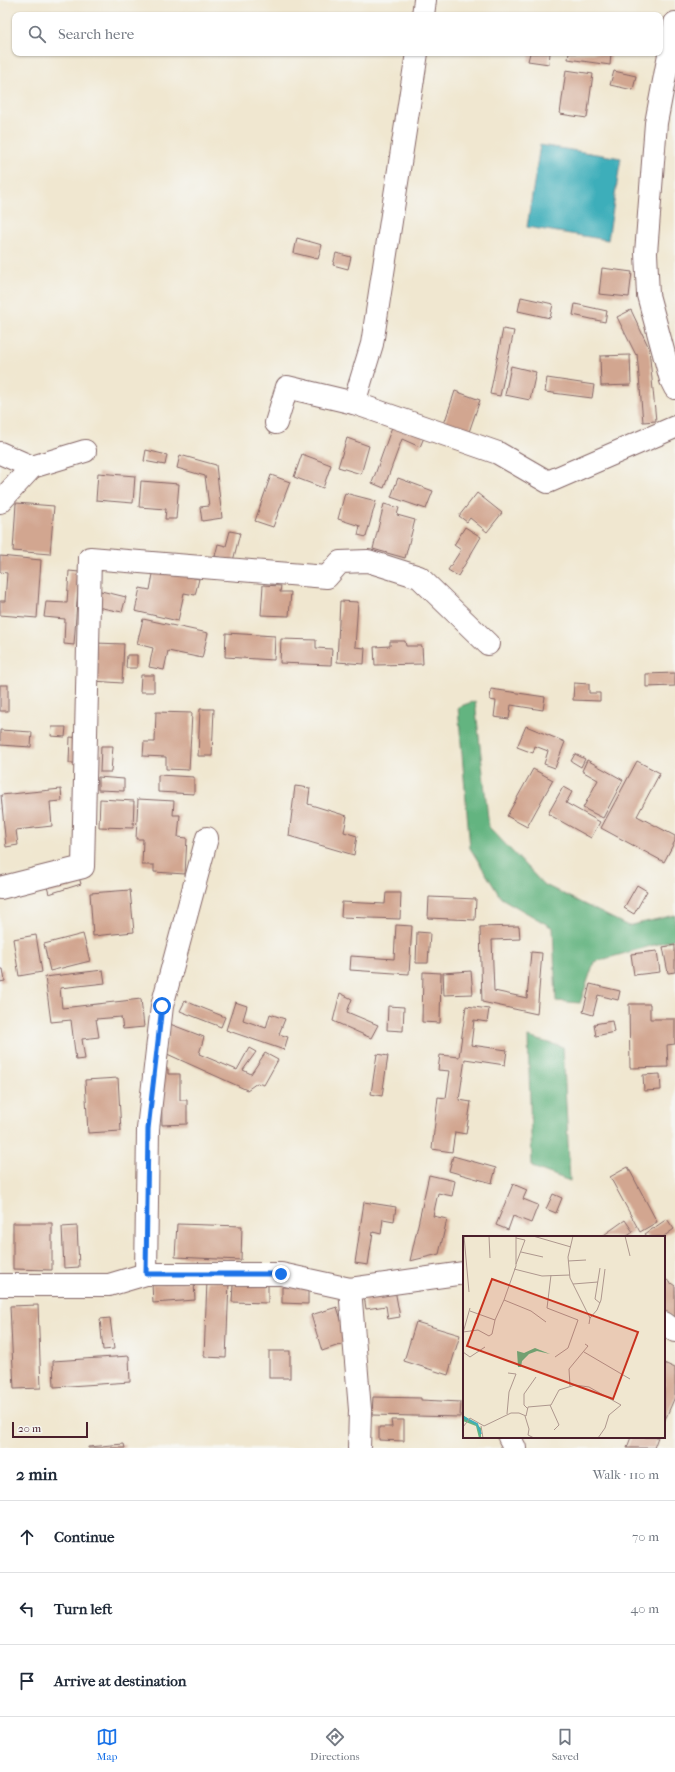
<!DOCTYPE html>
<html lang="en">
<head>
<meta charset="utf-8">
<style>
	body { margin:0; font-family:"IM FELL French Canon",serif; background:#f2f2f3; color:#1f2937 }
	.scale { position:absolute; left:12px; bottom:10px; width:76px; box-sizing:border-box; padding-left:4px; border:2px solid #4a1f2b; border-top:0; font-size:11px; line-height:14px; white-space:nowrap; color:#4a1f2b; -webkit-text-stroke:3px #f6f6f2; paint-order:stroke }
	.stop { position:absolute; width:12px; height:12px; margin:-9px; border:3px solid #1a73e8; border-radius:50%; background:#fff }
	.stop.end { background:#1a73e8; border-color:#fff; box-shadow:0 1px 4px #0008 }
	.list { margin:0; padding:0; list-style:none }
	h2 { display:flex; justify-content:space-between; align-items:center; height:52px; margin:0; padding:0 16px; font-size:17px }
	h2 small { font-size:13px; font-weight:400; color:#747a83 }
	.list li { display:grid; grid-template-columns:26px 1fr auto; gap:12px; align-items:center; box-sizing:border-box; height:72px; padding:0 16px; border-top:1px solid #e0e1e3 }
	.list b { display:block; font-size:15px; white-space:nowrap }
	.list em { font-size:13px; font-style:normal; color:#747a83 }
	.icon { flex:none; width:22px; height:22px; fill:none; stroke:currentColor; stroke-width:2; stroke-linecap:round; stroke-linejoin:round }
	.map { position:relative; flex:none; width:675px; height:1448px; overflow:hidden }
	.search { position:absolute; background:#fff; box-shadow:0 1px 3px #0004; left:12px; right:12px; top:12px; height:44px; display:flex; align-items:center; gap:10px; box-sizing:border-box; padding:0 14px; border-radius:8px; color:#747a83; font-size:15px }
	.sheet { height:268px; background:#fff }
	nav { display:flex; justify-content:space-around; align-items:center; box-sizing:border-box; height:56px; border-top:1px solid #e0e1e3; background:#fff; font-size:11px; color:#747a83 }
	nav a { display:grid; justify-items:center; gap:2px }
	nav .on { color:#1a73e8 }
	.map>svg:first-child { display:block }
	.forest { fill:#63b480; stroke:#566a56 }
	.water { fill:#3eaeba; stroke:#446672 }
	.building { fill:#d2a690 }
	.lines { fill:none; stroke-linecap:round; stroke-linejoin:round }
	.minor-casing { stroke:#846565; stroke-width:24 }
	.minor { stroke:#fff; stroke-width:22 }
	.route { stroke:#1a73e8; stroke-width:5 }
	.inset-river { fill:none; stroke:#3eaeba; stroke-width:2 }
	.inset-road { fill:none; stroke:#ae978e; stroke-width:1 }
	.view { fill:#c8321e; fill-opacity:0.15; stroke:#c8321e; stroke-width:2 }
	.inset-edge { fill:none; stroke:#4a1f2b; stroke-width:2 }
</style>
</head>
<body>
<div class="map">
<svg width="675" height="1448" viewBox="0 0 675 1448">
	<rect width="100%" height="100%" fill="#f6f6f2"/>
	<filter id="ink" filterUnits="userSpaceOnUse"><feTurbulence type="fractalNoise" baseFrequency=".025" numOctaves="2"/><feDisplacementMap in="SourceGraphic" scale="8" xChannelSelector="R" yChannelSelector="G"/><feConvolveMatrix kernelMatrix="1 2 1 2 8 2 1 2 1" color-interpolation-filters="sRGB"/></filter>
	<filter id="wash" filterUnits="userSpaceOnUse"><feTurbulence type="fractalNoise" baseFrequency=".012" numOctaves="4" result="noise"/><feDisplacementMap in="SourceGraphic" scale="16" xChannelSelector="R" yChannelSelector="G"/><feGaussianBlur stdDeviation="0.9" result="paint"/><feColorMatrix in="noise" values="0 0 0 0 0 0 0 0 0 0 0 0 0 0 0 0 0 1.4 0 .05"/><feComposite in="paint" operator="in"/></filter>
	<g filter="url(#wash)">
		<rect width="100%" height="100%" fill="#f0e7d0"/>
		<g class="forest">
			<path d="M 475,701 L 489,827 L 543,884 L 628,926 L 675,915 L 675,939 L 594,962 L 580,1003 L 556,1001 L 553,928 L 501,898 L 470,848 L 458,707 Z"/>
			<path d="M 528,1037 L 563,1047 L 570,1181 L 532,1167 Z"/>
		</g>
		<path class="water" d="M 540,145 L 621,158 L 608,240 L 527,227 Z"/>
		<g id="blocks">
			<g class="building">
				<path d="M 530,53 L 550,53 L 549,64 L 528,61 Z"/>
				<path d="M 569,53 L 611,53 L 610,65 L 568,59 Z"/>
				<path d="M 566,70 L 593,74 L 587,118 L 560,114 Z"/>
				<path d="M 614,71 L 636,76 L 633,90 L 610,85 Z"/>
				<path d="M 297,238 L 322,245 L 318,259 L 294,253 Z"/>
				<path d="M 336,253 L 351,257 L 348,269 L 333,265 Z"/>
				<path d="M 602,268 L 632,272 L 629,297 L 599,294 Z"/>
				<path d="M 521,297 L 553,304 L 550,318 L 518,311 Z"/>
				<path d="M 575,304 L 607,311 L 605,322 L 573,315 Z"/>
				<path d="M 631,310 L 649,348 L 656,421 L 643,422 L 637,354 L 636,355 L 617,317 Z"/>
				<path d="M 503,329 L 514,331 L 500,396 L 490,394 Z"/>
				<path d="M 630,355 L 631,385 L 601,386 L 600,356 Z"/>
				<path d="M 511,366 L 536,372 L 530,400 L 505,395 Z"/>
				<path d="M 547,378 L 594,385 L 592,398 L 545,392 Z"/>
				<path d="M 455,391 L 480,400 L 468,435 L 443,427 Z"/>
				<path d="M 393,424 L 425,435 L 420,447 L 402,439 L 384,488 L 372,483 Z"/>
				<path d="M 347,438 L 369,446 L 361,474 L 338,467 Z"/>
				<path d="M 146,450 L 167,455 L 165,465 L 144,461 Z"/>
				<path d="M 302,454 L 331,465 L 323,488 L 294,477 Z"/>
				<path d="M 180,455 L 216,465 L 222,518 L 202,521 L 200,507 L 209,506 L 205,476 L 177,468 Z"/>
				<path d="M 98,473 L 135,476 L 133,503 L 96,500 Z"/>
				<path d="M 271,475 L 290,482 L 273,527 L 255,521 Z"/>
				<path d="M 398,478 L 433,491 L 426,509 L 391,497 Z"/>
				<path d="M 141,481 L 179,484 L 176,519 L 165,519 L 166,509 L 139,507 Z"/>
				<path d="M 345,493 L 376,501 L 366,537 L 358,535 L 360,526 L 338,519 Z"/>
				<path d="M 477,493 L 502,513 L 487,532 L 470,518 L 467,522 L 459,516 Z"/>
				<path d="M 16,503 L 54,506 L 50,554 L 13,551 Z"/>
				<path d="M 384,504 L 399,508 L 397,515 L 415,520 L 405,558 L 373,549 Z"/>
				<path d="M 465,527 L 481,537 L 458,576 L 448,570 L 461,550 L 454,545 Z"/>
				<path d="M 230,531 L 240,533 L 233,561 L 215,556 L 218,544 L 226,546 Z"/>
				<path d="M 0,556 L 41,560 L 37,618 L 0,615 L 0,601 L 5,601 L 7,573 L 0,572 Z"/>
				<path d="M 154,569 L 199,579 L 195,595 L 184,593 L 178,621 L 135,611 L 140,588 L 150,590 Z"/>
				<path d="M 69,571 L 79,572 L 74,645 L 64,644 L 65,619 L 44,617 L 46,602 L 67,603 Z"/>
				<path d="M 263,585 L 281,586 L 280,592 L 291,592 L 289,616 L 261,615 Z"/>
				<path d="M 101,591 L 126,597 L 122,612 L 97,607 Z"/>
				<path d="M 340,601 L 358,602 L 355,647 L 365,648 L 364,664 L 337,662 Z"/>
				<path d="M 143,619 L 208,633 L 202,658 L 168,651 L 164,670 L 149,667 L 153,648 L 137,644 Z"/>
				<path d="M 226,633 L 275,636 L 274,660 L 225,657 Z"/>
				<path d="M 281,639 L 316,640 L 316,648 L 332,649 L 331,665 L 280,663 Z"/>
				<path d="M 390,641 L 405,641 L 406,646 L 422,646 L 423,664 L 375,665 L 374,647 L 390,646 Z"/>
				<path d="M 95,643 L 124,644 L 122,683 L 94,681 Z"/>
				<path d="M 127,655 L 137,655 L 137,668 L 126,668 Z"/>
				<path d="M 675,673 L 675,686 L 646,687 L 646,674 Z"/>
				<path d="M 141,675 L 154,675 L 154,692 L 140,692 Z"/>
				<path d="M 574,683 L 589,684 L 589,693 L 600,693 L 600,701 L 573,700 Z"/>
				<rect x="0" y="685" width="8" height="26"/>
				<path d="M 491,689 L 545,697 L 543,710 L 511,705 L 509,719 L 494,717 L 496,701 L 490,700 Z"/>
				<path d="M 200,709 L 214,709 L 212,756 L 198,756 Z"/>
				<path d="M 156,712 L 192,713 L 189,770 L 166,769 L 166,757 L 143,756 L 144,742 L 155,742 Z"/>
				<path d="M 526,726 L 565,742 L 555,768 L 544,764 L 548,751 L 535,746 L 533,753 L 517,747 Z"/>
				<path d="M 52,727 L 66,727 L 65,737 L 51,736 Z"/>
				<path d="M 0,730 L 32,732 L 31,747 L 0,745 Z"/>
				<path d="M 70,737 L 81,738 L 79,763 L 69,763 Z"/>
				<path d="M 101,746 L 113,746 L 111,772 L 100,772 Z"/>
				<path d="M 575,754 L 585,759 L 581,767 L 571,761 Z"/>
				<path d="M 587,760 L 623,780 L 603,818 L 583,808 L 598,780 L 582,771 Z"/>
				<path d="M 637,761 L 660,773 L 637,816 L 675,836 L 675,841 L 664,862 L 601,828 Z"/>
				<path d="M 533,769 L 553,780 L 527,827 L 507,816 Z"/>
				<path d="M 158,775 L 194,777 L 194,794 L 158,792 Z"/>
				<path d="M 98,777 L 124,779 L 124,791 L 98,790 Z"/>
				<path d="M 295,786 L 310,788 L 308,804 L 347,816 L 344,832 L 357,836 L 354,855 L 289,836 Z"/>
				<path d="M 563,787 L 572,792 L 566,803 L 600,822 L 591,838 L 548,814 Z"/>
				<path d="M 61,789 L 62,801 L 50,802 L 52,826 L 16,830 L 18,845 L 6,847 L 1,795 Z"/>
				<path d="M 100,799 L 134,801 L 133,828 L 99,827 Z"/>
				<path d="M 138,799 L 174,801 L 173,815 L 180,815 L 178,837 L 187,838 L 185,874 L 154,872 L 154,865 L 142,865 L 143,839 L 136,839 Z"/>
				<path d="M 78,874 L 81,884 L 49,894 L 46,883 Z"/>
				<path d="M 637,885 L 647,891 L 634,914 L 624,908 Z"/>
				<path d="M 130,890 L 134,932 L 93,936 L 90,893 Z"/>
				<path d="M 386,893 L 401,893 L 400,919 L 341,917 L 342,902 L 385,904 Z"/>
				<path d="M 429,897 L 476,899 L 475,920 L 428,918 Z"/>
				<path d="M 396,925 L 412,926 L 409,974 L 350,970 L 351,956 L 394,959 Z"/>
				<path d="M 519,926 L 520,939 L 492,940 L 494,991 L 527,998 L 531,952 L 542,953 L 537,1014 L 482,1002 L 480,927 Z"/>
				<path d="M 417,932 L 430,933 L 428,963 L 416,963 Z"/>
				<path d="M 83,934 L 90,961 L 50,971 L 44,944 Z"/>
				<path d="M 36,935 L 42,972 L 19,976 L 13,939 Z"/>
				<path d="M 675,945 L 675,972 L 668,973 L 663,947 Z"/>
				<path d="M 657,951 L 660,972 L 634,975 L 631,954 Z"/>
				<path d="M 0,969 L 3,969 L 5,981 L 0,982 Z"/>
				<path d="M 103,970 L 105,983 L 60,988 L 62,1008 L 141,999 L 144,1027 L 123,1029 L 121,1017 L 96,1019 L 99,1037 L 82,1039 L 85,1059 L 76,1060 L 71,1020 L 51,1022 L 45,977 Z"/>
				<path d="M 471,971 L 473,994 L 444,995 L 443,973 Z"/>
				<path d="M 423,972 L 441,973 L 440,1023 L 422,1022 Z"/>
				<path d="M 590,984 L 620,991 L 618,1000 L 598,995 L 593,1015 L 583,1012 Z"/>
				<path d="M 340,993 L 352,999 L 347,1012 L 378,1025 L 371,1038 L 333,1021 Z"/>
				<path d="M 185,1001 L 225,1017 L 221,1027 L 180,1011 Z"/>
				<path d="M 235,1002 L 247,1006 L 243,1020 L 266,1028 L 270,1014 L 285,1019 L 279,1034 L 288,1037 L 284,1050 L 226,1030 Z"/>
				<path d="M 629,1004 L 650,1004 L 650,1019 L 675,1019 L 675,1044 L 667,1045 L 668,1067 L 630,1068 Z"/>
				<path d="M 388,1006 L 404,1007 L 403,1031 L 387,1030 Z"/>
				<path d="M 466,1006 L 489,1009 L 487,1022 L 474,1020 L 471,1045 L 507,1050 L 505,1065 L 465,1059 L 459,1100 L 471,1102 L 466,1134 L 455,1132 L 452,1152 L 432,1149 L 438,1097 L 446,1098 L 450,1071 L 438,1070 L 440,1055 L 459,1057 Z"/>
				<path d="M 612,1021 L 614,1032 L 596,1036 L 594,1024 Z"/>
				<path d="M 170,1024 L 204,1037 L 199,1054 L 237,1070 L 249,1048 L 256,1052 L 243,1070 L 251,1074 L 265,1053 L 278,1060 L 264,1085 L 257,1083 L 247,1090 L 165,1053 Z"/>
				<path d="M 377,1054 L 388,1056 L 382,1096 L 371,1094 Z"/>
				<path d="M 161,1069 L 168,1069 L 168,1074 L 180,1074 L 180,1100 L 187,1100 L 187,1124 L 162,1125 Z"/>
				<path d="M 660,1074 L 661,1090 L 644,1091 L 643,1075 Z"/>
				<path d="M 118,1078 L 121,1131 L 88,1133 L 85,1080 Z"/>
				<path d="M 453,1156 L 496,1168 L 492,1183 L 449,1171 Z"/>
				<path d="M 628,1167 L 657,1222 L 640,1232 L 610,1177 Z"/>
				<path d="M 429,1175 L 455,1181 L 452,1196 L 438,1193 L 433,1216 L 447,1219 L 439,1254 L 410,1261 Z"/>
				<path d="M 513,1184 L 527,1190 L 523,1199 L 538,1205 L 531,1223 L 513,1216 L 508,1230 L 496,1225 Z"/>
				<path d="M 553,1194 L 562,1198 L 556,1213 L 546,1209 Z"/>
				<path d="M 364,1202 L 396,1207 L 394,1221 L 383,1219 L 381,1234 L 373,1232 L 368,1265 L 355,1263 Z"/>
				<path d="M 667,1219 L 674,1229 L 663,1237 L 648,1237 L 645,1234 Z"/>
				<path d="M 625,1220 L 633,1232 L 626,1237 L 601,1237 Z"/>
				<path d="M 13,1223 L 52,1223 L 52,1270 L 13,1269 Z"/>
				<path d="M 177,1224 L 242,1226 L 241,1260 L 175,1257 Z"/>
				<path d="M 77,1226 L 79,1267 L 64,1268 L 62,1227 Z"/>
				<path d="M 664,1278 L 675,1286 L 675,1319 L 664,1311 Z"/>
				<path d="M 194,1281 L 195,1300 L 153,1303 L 152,1284 Z"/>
				<path d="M 207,1281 L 229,1282 L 226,1358 L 204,1357 Z"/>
				<path d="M 233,1285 L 268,1285 L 268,1303 L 232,1302 Z"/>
				<path d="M 282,1287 L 308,1288 L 308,1304 L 282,1303 Z"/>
				<path d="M 395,1290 L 400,1317 L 388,1319 L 386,1306 L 366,1309 L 364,1295 Z"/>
				<path d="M 38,1305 L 41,1388 L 14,1389 L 10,1306 Z"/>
				<path d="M 337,1307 L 348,1342 L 322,1351 L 311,1315 Z"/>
				<path d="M 110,1318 L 114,1349 L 103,1350 L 100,1319 Z"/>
				<path d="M 416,1322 L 460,1335 L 448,1375 L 404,1361 Z"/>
				<rect x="269" y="1351" width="21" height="27"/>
				<path d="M 129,1356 L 130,1382 L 54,1387 L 53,1361 Z"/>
				<path d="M 664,1363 L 675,1368 L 675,1397 L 664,1422 Z"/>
				<path d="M 373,1397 L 421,1398 L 421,1400 L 461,1402 L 460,1417 L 372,1415 Z"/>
				<path d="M 391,1420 L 404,1420 L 404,1441 L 379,1440 L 379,1427 L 392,1427 Z"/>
				<path d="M 631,1437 L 658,1437 L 654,1448 L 627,1448 Z"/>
				<path d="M 124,1444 L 125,1448 L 88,1448 L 88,1447 Z"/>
			</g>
		</g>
	</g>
	<g filter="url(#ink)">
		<use href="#blocks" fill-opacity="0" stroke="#846565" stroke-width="1"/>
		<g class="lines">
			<defs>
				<g id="minor">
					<path d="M 423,15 L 425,0"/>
					<path d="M 675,23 L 656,123 L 646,253 L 648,295 L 671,380 L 675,388"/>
					<path d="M 354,403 L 372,344 L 417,53"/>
					<path d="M 276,423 L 287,387 L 354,403 L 498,453 L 548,482 L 675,427"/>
					<path d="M 0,453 L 32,467 L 85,451"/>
					<path d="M 0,502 L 32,467"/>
					<path d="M 207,838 L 162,1006 L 148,1129 L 146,1274 L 281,1274 L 350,1289 L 360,1410 L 359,1448"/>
					<path d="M 0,888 L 83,867 L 90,558 L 327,577 L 340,562 L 368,561 L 419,577 L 488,644"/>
					<path d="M 0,1285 L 109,1285 L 146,1274"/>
					<path d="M 350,1289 L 464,1273"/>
					<path d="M 664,1323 L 675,1331"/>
					<path d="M 509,1437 L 515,1448"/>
				</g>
			</defs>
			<use href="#minor" class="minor-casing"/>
			<use href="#minor" class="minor"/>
		</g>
	</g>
	<g class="lines" filter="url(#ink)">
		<path class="route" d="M 162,1006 L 148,1129 L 146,1274 L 281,1274"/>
	</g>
	<g transform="translate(463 1236)">
		<rect width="202" height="202" fill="#f0e7d0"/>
		<path d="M 72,112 L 87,118 L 74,115 L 66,118 L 59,125 L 58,131 L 55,131 L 54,115 L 61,117 ZM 0,179 L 18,192 L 18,202 L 16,202 L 13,190 L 0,185 Z" fill="#63b480"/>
		<path class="inset-river" d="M 0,181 L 14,188 L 18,198"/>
		<path class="inset-road" d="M 1,0 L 6,56M 26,0 L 27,22M 70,0 L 108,11M 110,0 L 105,21 L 107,42 L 127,82M 162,0 L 167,20M 53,2 L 62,4 L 53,28M 58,16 L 80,21M 105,25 L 123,24M 137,32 L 132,63 L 137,67M 51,33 L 79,40 L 107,39M 88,39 L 84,72 L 115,84 L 105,112 L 92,121M 110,48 L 135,46M 41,64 L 53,30 L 53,0M 7,75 L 32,84 L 41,64 L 68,75 L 83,86M 126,88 L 127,82 L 134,74 L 138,64 L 142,33M 0,96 L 15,94 L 26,100 L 29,98 L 32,84M 0,97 L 7,72M 0,116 L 7,121 L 22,111M 121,116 L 167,143M 107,150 L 106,133 L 125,110 L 122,108M 87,169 L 96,189 L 91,194M 65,173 L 61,169 L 61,158 L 73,141M 44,178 L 46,156 L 53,138 L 45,137M 62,180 L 66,193 L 65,199 L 71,202M 18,190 L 20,202M 0,191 L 7,182 L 21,190 L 48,177 L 56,177 L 63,180 L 65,171 L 88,169 L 96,154 L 112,149 L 126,151 L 158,169 L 146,179 L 142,192 L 135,202"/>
		<path class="view" d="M 29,43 L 175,96 L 150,163 L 4,110 Z"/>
		<rect width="202" height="202" class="inset-edge"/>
	</g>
</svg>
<div class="scale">20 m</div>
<div class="stop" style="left:162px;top:1006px"></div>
<div class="stop end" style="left:281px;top:1274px"></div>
<div class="search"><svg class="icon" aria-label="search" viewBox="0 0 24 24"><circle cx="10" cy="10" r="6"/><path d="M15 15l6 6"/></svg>Search here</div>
</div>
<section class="sheet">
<h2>2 min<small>Walk · 110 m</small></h2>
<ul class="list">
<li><svg class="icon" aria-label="ahead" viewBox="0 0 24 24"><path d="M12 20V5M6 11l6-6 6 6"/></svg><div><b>Continue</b></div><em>70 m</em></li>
<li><svg class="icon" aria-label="left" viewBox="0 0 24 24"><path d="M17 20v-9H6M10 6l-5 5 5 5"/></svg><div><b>Turn left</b></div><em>40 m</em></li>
<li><svg class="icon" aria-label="arrive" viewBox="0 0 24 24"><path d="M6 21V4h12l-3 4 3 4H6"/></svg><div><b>Arrive at destination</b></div></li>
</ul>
</section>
<nav>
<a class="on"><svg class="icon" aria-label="map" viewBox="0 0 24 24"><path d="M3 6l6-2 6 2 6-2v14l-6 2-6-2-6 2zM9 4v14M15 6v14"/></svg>Map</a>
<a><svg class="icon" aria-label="directions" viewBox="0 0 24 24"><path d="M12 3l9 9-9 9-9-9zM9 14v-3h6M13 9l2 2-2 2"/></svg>Directions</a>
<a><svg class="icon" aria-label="saved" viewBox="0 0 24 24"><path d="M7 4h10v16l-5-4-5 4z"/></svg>Saved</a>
</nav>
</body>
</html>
